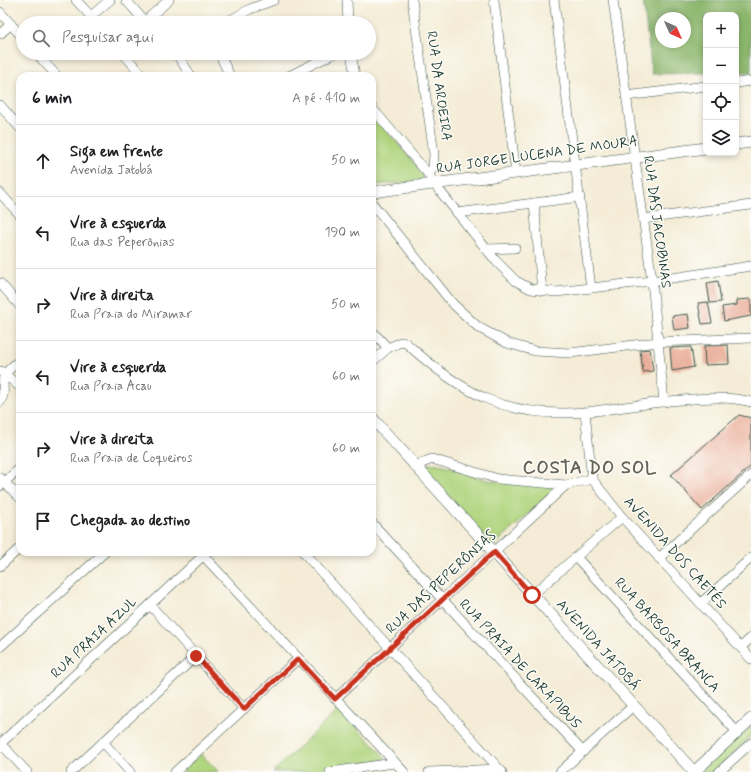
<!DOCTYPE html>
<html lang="pt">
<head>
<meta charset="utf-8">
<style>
	body { margin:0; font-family:Mynerve,sans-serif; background:#f6f6f6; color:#202124 }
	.controls { position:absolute; right:12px; top:12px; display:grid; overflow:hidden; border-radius:8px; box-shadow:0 2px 6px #0003 }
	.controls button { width:36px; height:36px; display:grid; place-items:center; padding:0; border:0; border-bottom:1px solid #e0e0e0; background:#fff; color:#202124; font:20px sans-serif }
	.compass { position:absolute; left:655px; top:12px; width:36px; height:36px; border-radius:50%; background:#fff; box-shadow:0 2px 6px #0003; rotate:135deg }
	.stop { position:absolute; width:12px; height:12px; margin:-9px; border:3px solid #c8321e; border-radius:50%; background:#fff }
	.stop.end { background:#c8321e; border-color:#fff; box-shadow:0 1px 4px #0008 }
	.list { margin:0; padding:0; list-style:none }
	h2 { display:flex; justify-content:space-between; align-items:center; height:52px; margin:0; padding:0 16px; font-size:17px }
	h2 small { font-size:13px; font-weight:400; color:#757577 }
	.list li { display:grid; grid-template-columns:26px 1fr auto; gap:12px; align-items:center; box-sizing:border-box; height:72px; padding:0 16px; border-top:1px solid #e0e0e0 }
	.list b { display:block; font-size:15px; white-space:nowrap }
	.list p { margin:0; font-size:13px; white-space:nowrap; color:#757577 }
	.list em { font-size:13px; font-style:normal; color:#757577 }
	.icon { flex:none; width:22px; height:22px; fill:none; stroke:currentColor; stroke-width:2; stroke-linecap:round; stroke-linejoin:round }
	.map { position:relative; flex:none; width:751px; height:772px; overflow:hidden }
	.search { position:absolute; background:#fff; box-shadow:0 2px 6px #0003; left:16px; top:16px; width:360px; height:44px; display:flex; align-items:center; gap:10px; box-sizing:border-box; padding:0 14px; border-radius:22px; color:#757577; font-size:15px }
	.panel { position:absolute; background:#fff; box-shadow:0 2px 6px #0003; left:16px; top:72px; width:360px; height:484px; border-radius:12px }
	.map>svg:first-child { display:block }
	.green { fill:#afd47d; stroke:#678858 }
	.forest { fill:#8bb66c; stroke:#557a50; fill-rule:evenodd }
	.building { fill:#eaaf9b }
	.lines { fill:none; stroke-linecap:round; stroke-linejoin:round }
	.minor-casing { stroke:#3f574c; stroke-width:10 }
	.tertiary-casing { stroke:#3f574c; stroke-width:12 }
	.minor { stroke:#fff; stroke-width:9 }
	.tertiary { stroke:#fff; stroke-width:11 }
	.route { stroke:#c8321e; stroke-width:5 }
	.labels { text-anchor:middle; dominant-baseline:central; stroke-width:3; stroke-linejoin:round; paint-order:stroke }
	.street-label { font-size:14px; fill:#1f3d34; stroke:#fdfcf7 }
	.district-label { font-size:18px; font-weight:bold; letter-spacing:1px; fill:#666558; stroke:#fdfcf7 }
</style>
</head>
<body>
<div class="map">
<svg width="751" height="772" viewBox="0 0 751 772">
	<rect width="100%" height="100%" fill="#fdfcf7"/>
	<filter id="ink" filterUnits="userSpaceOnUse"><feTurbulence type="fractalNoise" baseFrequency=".025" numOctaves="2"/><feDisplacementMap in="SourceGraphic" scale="8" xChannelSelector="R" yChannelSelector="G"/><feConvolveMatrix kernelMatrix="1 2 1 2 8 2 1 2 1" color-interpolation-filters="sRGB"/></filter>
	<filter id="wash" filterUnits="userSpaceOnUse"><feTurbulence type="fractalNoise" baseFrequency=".012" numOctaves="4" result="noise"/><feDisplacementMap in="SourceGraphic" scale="16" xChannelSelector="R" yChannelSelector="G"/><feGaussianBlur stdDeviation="0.9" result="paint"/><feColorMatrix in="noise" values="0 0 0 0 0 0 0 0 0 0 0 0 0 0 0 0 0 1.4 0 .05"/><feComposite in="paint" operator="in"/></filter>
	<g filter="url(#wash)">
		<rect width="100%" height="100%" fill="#f4ecd6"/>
		<g class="green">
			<path d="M 372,114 L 423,173 L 422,181 L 373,185 Z"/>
			<path d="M 428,464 C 446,463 469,477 488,480 C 502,483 548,484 556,489 L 493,546 L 423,467 Z"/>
			<path d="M 339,709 L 385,757 L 384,760 L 308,772 L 273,772 Z"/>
			<path d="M 751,726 L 751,736 L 713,772 L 700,772 Z"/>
			<path d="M 201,754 L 219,772 L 181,772 Z"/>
		</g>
		<path class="forest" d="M 643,0 L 751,0 L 751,72 L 736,72 L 736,15 L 706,15 L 706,73 L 652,74 ZM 661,18 L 685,18 L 685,42 L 661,42 Z"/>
		<g id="blocks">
			<g class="building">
				<path d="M 718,281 L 721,302 L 710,303 L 707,283 Z"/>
				<path d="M 751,299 L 751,316 L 724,321 L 722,307 L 737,305 L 737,300 Z"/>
				<path d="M 708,302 L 712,323 L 702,324 L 698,303 Z"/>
				<path d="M 688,314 L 690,328 L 674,330 L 672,316 Z"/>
				<path d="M 728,345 L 729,364 L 705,365 L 704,346 Z"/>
				<path d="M 691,347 L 694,367 L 672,371 L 670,348 Z"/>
				<path d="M 650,349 L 653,371 L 643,372 L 640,350 Z"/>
				<path d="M 739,415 L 751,418 L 751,466 L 702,510 L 671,475 Z"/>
			</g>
		</g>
	</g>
	<g filter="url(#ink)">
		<use href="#blocks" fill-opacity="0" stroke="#3f574c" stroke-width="1"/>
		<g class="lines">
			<defs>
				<g id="minor">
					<path d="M 76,0 L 97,23"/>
					<path d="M 126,0 L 146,23"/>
					<path d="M 347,0 L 348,23"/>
					<path d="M 412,0 L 434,154 L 433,167 L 429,175"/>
					<path d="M 494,0 L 516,173"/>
					<path d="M 554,0 L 591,288"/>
					<path d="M 613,0 L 652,281 L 664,402"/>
					<path d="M 0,12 L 23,38"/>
					<path d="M 91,16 L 110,0"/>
					<path d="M 144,22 L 169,0"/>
					<path d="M 225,23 L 250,9 L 274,0"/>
					<path d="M 0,34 L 11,24"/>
					<path d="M 36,53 L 57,76"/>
					<path d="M 123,53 L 143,76"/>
					<path d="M 176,53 L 191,76"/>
					<path d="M 219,53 L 230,76"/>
					<path d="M 351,53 L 355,76"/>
					<path d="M 289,76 L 335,53"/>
					<path d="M 736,83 L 751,81"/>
					<path d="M 626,96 L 706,86"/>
					<path d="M 0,105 L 20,128"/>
					<path d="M 372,108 L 429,175 L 435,185 L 496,261 L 516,281 L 531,289 L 556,292 L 652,281 L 751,266"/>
					<path d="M 0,193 L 20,215"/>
					<path d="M 372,203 L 453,304 L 478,327 L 507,343 L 535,351 L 570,353 L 658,342 L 751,338"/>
					<path d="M 534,203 L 542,291"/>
					<path d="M 457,213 L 580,197"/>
					<path d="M 643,219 L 751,205"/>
					<path d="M 487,249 L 515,248"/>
					<path d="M 0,283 L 20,306"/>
					<path d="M 372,331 L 388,348 L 401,342 L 406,343 C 462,394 508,419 586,412 C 614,409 642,404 670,401 C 697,399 725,395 751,402"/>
					<path d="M 372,362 L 388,348"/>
					<path d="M 1,371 L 20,387"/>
					<path d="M 0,402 C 7,393 0,383 5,374 C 9,369 15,364 20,360"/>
					<path d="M 585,412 L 592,479 L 622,517 L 751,659"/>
					<path d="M 417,468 L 422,463 L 432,459 L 498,479 L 566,485 L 592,479"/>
					<path d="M 0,478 L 20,498"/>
					<path d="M 0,486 L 20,468"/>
					<path d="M 372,523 L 583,752"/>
					<path d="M 200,552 L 404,772"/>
					<path d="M 303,552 L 502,772"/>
					<path d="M 576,557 L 737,732"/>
					<path d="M 659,558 L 751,475"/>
					<path d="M 0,566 L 20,548"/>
					<path d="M 532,595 L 622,517"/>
					<path d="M 701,603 L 751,558"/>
					<path d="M 150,605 L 244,709"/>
					<path d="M 0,647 L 105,552"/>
					<path d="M 741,647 L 751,638"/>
					<path d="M 335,699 L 566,485"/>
					<path d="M 103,742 L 130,772"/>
					<path d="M 0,744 L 207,552"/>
					<path d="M 0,745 L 7,750 L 27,772"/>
					<path d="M 71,772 L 196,656"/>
					<path d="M 175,772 L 298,659"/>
					<path d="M 330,772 L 394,763"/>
					<path d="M 429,772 L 499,769"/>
					<path d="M 560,772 L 633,706"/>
					<path d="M 719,772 L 751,743"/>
				</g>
				<g id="tertiary">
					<path d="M 736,144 L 751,142"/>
					<path d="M 372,192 L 706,148"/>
					<path d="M 372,418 L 694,772"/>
					<path d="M 694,772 L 751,719"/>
				</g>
			</defs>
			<use href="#minor" class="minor-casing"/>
			<use href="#tertiary" class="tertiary-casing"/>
			<use href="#minor" class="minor"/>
			<use href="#tertiary" class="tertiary"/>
		</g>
	</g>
	<g class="lines" filter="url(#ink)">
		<path class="route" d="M 196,656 L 244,709 L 298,659 L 335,699 L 494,552 L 532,595"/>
	</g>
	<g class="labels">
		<g class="street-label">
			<text transform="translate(439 86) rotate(82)">RUA DA AROEIRA</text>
			<text transform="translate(537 155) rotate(-8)">RUA JORGE LUCENA DE MOURA</text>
			<text transform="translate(657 222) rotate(82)">RUA DAS JACOBINAS</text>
			<text transform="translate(675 553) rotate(48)">AVENIDA DOS CAETÉS</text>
			<text transform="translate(441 582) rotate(-43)">RUA DAS PEPERÔNIAS</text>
			<text transform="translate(667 635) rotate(48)">RUA BARBOSA BRANCA</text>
			<text transform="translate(94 638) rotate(-43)">RUA PRAIA AZUL</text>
			<text transform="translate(598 645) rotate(48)">AVENIDA JATOBÁ</text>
			<text transform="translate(520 664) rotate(47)">RUA PRAIA DE CARAPIBUS</text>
		</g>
		<g class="district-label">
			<text x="590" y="468">COSTA DO SOL</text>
		</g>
	</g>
</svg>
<div class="controls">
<button>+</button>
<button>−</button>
<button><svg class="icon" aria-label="locate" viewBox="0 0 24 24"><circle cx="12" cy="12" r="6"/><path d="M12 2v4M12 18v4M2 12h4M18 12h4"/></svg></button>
<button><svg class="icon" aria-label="layers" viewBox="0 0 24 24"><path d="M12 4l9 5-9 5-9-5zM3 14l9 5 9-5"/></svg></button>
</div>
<svg class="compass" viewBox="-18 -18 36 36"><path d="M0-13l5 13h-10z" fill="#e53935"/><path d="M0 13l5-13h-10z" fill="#757577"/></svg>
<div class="stop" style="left:532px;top:595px"></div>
<div class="stop end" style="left:196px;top:656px"></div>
<div class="search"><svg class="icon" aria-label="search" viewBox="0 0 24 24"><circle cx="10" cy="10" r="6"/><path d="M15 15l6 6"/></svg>Pesquisar aqui</div>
<section class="panel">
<h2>6 min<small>A pé · 410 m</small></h2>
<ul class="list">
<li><svg class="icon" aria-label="ahead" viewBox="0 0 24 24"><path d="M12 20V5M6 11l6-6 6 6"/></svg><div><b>Siga em frente</b><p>Avenida Jatobá</p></div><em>50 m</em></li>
<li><svg class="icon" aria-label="left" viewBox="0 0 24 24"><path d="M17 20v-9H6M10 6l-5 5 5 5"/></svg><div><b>Vire à esquerda</b><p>Rua das Peperônias</p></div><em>190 m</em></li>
<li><svg class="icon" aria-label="right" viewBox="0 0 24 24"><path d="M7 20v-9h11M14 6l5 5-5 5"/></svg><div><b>Vire à direita</b><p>Rua Praia do Miramar</p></div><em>50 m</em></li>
<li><svg class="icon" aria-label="left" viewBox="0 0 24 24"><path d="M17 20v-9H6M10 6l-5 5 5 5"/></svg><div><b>Vire à esquerda</b><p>Rua Praia Acau</p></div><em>60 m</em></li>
<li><svg class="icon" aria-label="right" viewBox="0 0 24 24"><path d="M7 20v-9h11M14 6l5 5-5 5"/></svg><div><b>Vire à direita</b><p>Rua Praia de Coqueiros</p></div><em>60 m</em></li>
<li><svg class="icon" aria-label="arrive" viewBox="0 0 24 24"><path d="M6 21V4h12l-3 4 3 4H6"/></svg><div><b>Chegada ao destino</b></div></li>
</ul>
</section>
</div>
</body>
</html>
